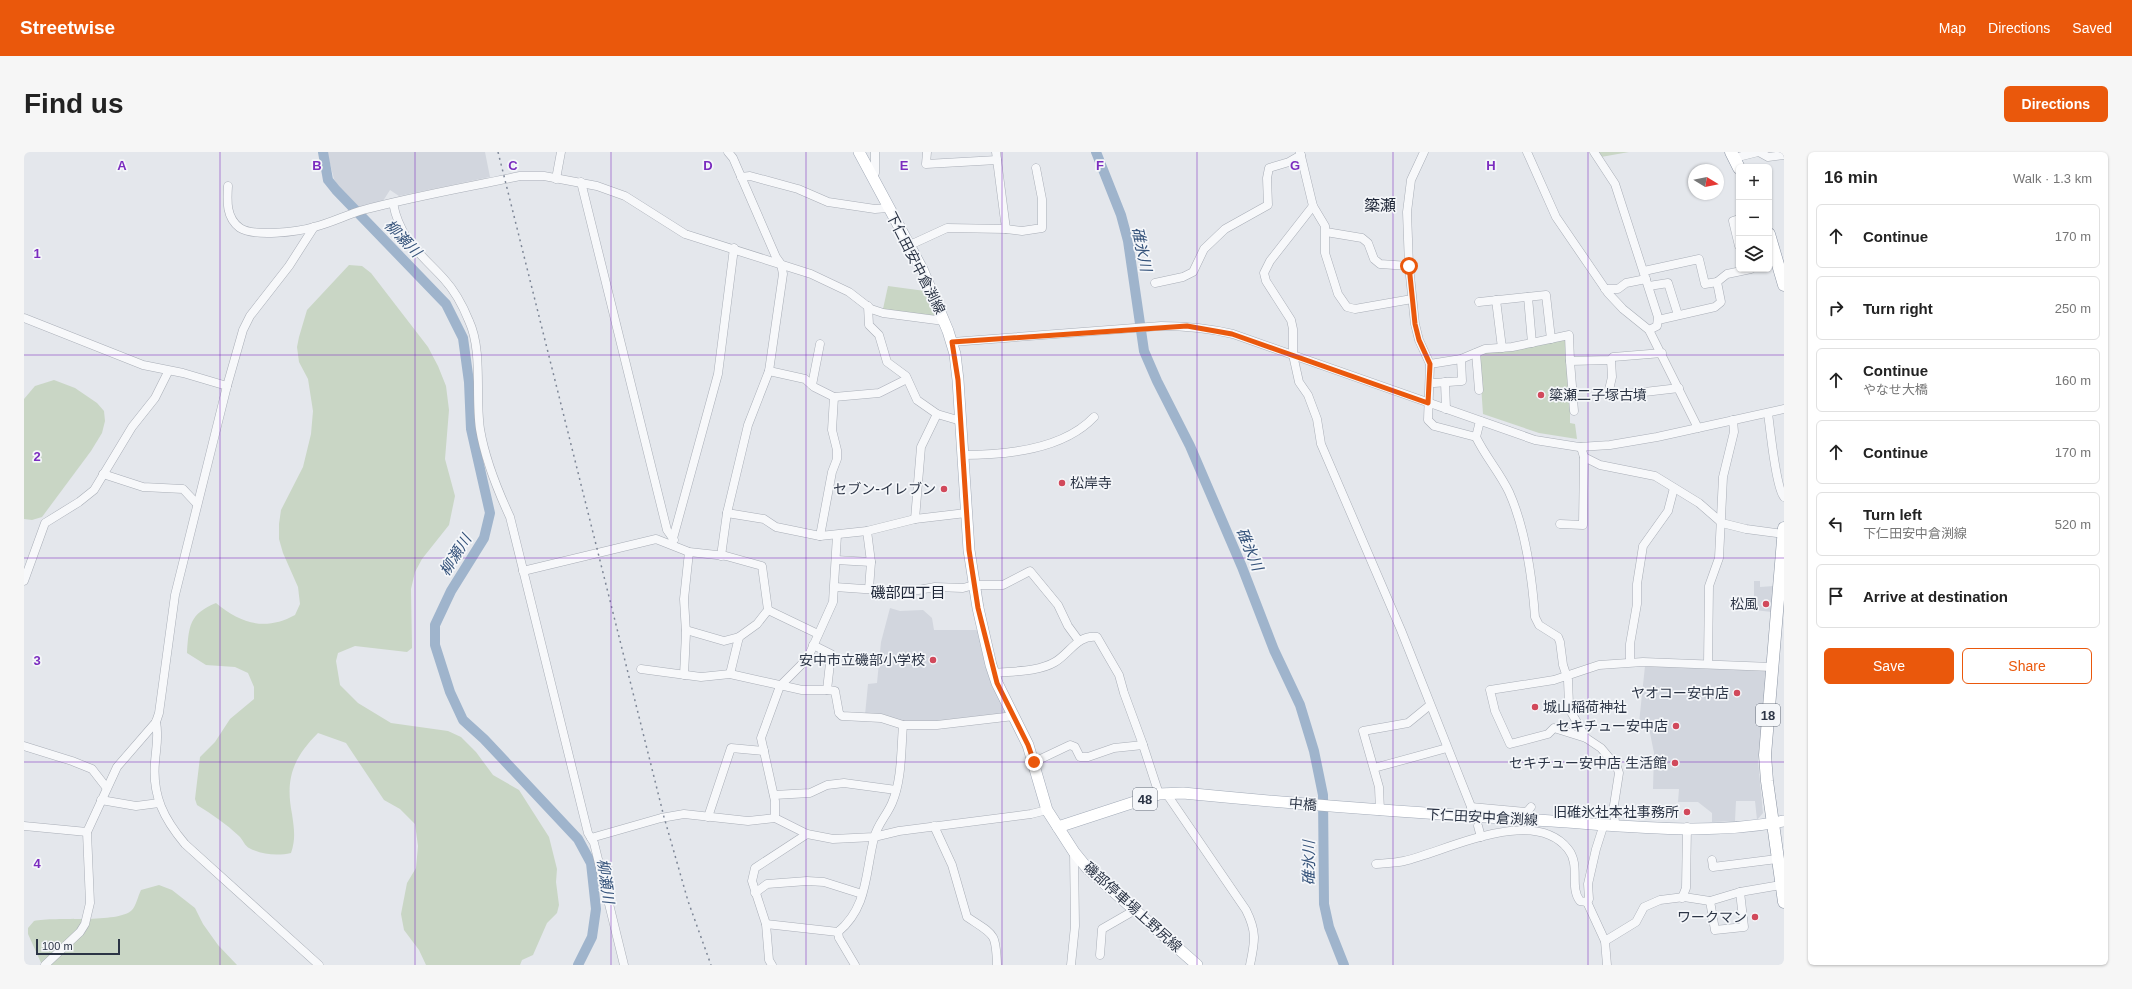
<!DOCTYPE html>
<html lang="en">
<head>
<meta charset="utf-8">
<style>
	body { margin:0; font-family:Arial,"Noto Sans JP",sans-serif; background:#f6f6f6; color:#222 }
	.controls { position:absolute; right:12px; top:12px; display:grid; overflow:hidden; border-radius:6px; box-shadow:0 1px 3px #0004 }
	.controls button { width:36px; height:36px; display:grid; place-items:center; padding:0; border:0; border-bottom:1px solid #e0e0e0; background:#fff; color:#222; font:20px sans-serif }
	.compass { position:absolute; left:1664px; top:12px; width:36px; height:36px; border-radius:50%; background:#fff; box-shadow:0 1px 3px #0004; rotate:100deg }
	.scale { position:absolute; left:12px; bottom:10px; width:84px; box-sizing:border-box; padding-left:4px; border:2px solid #2b3445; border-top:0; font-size:11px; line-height:14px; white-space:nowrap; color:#2b3445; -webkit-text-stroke:3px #f4f6f9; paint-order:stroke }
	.stop { position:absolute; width:12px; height:12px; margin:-9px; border:3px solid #ea580c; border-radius:50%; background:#fff }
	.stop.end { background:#ea580c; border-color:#fff; box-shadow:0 1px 4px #0008 }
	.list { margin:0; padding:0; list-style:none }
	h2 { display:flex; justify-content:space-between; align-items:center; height:52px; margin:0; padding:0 16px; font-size:17px }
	h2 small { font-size:13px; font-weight:400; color:#767676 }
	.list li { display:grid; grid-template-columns:26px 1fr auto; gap:12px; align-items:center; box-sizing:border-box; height:64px; margin:0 8px 8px; padding:0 8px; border:1px solid #e0e0e0; border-radius:6px }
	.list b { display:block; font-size:15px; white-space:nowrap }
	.list p { margin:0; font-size:13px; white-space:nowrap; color:#767676 }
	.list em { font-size:13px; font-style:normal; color:#767676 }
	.actions { display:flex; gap:8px; padding:12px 16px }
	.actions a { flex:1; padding:9px 0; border:1px solid #ea580c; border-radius:6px; text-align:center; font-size:14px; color:#ea580c }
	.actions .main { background:#ea580c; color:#fff }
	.icon { flex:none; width:22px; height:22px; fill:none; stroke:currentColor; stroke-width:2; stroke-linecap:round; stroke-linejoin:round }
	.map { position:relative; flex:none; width:1760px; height:813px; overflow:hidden; border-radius:6px }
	header { display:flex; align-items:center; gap:24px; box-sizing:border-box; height:56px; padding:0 20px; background:#ea580c; color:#fff }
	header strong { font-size:19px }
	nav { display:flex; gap:22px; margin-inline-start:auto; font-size:14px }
	.intro { display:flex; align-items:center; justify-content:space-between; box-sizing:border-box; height:96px; padding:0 24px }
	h1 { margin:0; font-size:28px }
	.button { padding:10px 18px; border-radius:6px; background:#ea580c; color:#fff; font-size:14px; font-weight:700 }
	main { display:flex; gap:24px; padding:0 24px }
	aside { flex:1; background:#fff; border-radius:6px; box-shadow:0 1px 3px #0004 }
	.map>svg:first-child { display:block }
	.built { fill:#d2d6de }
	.green { fill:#c9d6c5 }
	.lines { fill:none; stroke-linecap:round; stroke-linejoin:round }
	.river { stroke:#9fb4cc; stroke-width:10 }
	.minor-casing { stroke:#a9aeb7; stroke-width:9 }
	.major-casing { stroke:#a3abb8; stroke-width:12 }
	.highway-casing { stroke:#8b94a3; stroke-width:13 }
	.minor { stroke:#f7f8fa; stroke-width:8 }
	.major { stroke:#fff; stroke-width:11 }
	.highway { stroke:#fff; stroke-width:12 }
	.rail { stroke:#7d8696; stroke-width:1.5; stroke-dasharray:2 4; stroke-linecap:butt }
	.route { stroke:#ea580c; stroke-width:5 }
	.grid { fill:none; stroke:#7b2cbf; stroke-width:1; stroke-opacity:0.55 }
	.poi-dot { fill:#d1495b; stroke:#f4f6f9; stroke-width:1.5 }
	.labels { text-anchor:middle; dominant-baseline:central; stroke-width:3.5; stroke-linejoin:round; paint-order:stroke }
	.shield { fill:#f4f6f9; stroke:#676e7b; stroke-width:1 }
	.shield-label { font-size:13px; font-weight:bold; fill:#2b3445 }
	.street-label { font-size:14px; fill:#2b3445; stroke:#f4f6f9 }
	.poi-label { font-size:14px; fill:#2b3445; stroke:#f4f6f9; text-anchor:end }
	.water-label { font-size:15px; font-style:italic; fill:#34527a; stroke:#f4f6f9 }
	.neighbourhood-label { font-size:15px; fill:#1d2536; stroke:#f4f6f9 }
	.quarter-label { font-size:16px; fill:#1d2536; stroke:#f4f6f9 }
	.grid-label { font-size:13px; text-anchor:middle; font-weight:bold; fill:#7b2cbf; stroke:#f4f6f9; stroke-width:3.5; stroke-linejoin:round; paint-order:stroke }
</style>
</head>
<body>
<header>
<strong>Streetwise</strong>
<nav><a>Map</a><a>Directions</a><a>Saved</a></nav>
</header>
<div class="intro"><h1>Find us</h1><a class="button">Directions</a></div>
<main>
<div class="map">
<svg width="1760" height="813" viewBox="0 0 1760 813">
	<rect width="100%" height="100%" fill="#e4e7ec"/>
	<g class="built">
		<path d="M 303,0 L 461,0 L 466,25 L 375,44 L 366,38 L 359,49 L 336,56 L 315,36 L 310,27 Z"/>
		<path d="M 1730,429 L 1736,429 L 1736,435 L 1750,434 L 1748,460 L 1730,458 Z"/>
		<path d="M 866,456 L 876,459 L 899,458 L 908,466 L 910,478 L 955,478 L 984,562 L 913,571 L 883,571 L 841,563 L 844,532 L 853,531 L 857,490 Z"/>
		<path d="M 1621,514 L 1743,518 L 1734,609 L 1739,661 L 1733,668 L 1731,649 L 1712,649 L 1711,669 L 1688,670 L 1688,661 L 1674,650 L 1654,650 L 1655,637 L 1629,637 L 1630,601 L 1624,571 L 1615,571 Z"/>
	</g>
	<g class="green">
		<path d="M 1574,0 L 1605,0 L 1577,5 Z"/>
		<path d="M 325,113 L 338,114 L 347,121 L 404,195 L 414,214 L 422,234 L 425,258 L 421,307 L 431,344 L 425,373 L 398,407 L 391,420 L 387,437 L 388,496 L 383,500 L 331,494 L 314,501 L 312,509 L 316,533 L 334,551 L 367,571 L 424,579 L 437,585 L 452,600 L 469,623 L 495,638 L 525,685 L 533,717 L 532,730 L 535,753 L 533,761 L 523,771 L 509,803 L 498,808 L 496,813 L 402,813 L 395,798 L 380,778 L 377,762 L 383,731 L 392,716 L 394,694 L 391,672 L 376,657 L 360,648 L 322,591 L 294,581 C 269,606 261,627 268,662 C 270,676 272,687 267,701 C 254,704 238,703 225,696 C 221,694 219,688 215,684 C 202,672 188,662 173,653 L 171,647 L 176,605 L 191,590 L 206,567 L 230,547 L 230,535 L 224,521 L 211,515 L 182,513 L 163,501 C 165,474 165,462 192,451 C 217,472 242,479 271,463 L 276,452 L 274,435 L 259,401 L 255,387 L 255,372 L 257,358 L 279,315 L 287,282 L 289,259 L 284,227 L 275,210 L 273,195 L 275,185 L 283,158 Z"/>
		<path d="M 864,134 L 901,139 L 912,165 L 859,157 Z"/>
		<path d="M 1541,186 L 1548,261 L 1546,261 L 1546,271 L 1551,272 L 1553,287 L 1515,281 L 1459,262 L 1455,203 L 1460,199 Z"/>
		<path d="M 30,228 L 51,236 L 73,251 L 80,259 L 81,269 L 78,281 L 67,299 L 18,365 L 8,368 L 0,367 L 0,247 L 11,234 Z"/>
		<path d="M 135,733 L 148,738 L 171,756 L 179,772 L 194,793 L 213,813 L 18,813 L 4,782 L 4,776 L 10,769 C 31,764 94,772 108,758 C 112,754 114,744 117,738 Z"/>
	</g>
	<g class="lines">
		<g class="river">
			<path d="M 299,0 L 304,28 L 312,38 L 422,152 L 439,186 L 445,230 L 447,277 L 466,361 L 460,386 L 427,439 L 411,473 L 411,493 L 426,540 L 439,568 L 460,587 L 554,687 L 567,711 L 572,757 L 568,785 L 554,813"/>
			<path d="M 1072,0 L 1097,63 L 1104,89 L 1120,199 L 1133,229 L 1166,294 L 1218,415 L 1250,498 L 1276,553 L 1290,599 L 1299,643 L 1300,752 L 1305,775 L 1320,813"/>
		</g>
		<defs>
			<g id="minor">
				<path d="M 903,0 L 902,12 L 973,8"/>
				<path d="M 1276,0 L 1289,54 L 1301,74 L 1301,101 L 1314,142 L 1323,155 L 1331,157 L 1388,147"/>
				<path d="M 1400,0 L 1387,28 L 1383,60 L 1385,114 L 1391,172 L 1395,188 L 1406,212 L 1404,268 L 1410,274 L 1452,285"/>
				<path d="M 1503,0 L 1532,65 L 1584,141 L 1599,157 L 1625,178 L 1674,276"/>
				<path d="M 1570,0 L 1591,32 L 1634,165 L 1633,174 L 1625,178"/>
				<path d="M 1735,0 L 1744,5 L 1760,3"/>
				<path d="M 1710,6 L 1734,0"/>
				<path d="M 717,25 L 726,24 L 774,37 L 804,50 L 851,57 L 864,56"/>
				<path d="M 849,25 L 851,21 L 851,0"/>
				<path d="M 532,27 L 537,0"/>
				<path d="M 557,30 L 643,378 L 650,388"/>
				<path d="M 204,34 C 203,49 202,66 216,76 C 230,85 274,80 290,75 C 307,71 322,63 339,58 C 391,44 444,35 496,24 L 520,24 L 573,34 L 601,44 L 661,82 L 787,122 L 825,140 L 847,157 L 859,161 L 920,169"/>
				<path d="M 369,51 C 376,88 397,102 420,127 C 431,139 439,154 445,169 C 459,199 451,243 456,277 C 461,307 473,337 486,365 L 564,681 L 570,691 L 600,813"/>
				<path d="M 1289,54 L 1246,109 L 1240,121 L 1242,129 L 1267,168 L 1269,177 L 1269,203 L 1275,230 L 1284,243 L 1293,267 L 1297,292 L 1377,478 L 1448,657"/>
				<path d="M 1715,67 L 1709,69 L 1715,94"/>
				<path d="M 982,77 L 998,79 L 1018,76 L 1018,47 L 1012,16"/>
				<path d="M 1302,80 L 1338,86 L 1344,91 L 1350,107 L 1356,112 L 1385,114"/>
				<path d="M 886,93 L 923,76 L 982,77 L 972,0"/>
				<path d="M 1620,119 L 1675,107 L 1681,132 L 1693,130"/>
				<path d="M 1131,131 L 1159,125 L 1169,120 L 1180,97 L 1201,77 L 1244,53 L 1243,26 L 1245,16 L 1265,10 L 1277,3"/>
				<path d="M 1625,134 L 1644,131 L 1654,163"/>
				<path d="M 1581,137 L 1594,137 L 1602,131 L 1622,127"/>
				<path d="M 1504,145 L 1508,191"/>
				<path d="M 1472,148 L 1478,196"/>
				<path d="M 1455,150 L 1522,143 L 1527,187"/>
				<path d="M 844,154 L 845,173 L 855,183 L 863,210 L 882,224 L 893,248 L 913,262"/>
				<path d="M 0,166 L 119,213 L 159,221 L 203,234"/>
				<path d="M 1634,168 L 1691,155 L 1697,150 L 1693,130 L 1703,122 L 1727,117"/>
				<path d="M 928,190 L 1137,174 C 1162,174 1184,176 1209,182 L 1511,288 L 1555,295 L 1586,293 L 1633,285 L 1760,257"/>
				<path d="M 1452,201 L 1455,238"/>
				<path d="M 1587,208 L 1588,225 L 1585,238 L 1586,244 L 1655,236"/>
				<path d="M 1546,209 L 1550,259"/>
				<path d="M 1406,212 L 1437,207 L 1461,197 L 1488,195 L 1545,183 L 1546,209 L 1587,208 L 1589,205 L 1638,201"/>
				<path d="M 745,219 L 781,227 L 790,235 L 810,245 L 808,278 L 813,298 L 813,307 L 808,320 L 796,384"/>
				<path d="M 1421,230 L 1422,257"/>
				<path d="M 1410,231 L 1438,229 L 1437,207"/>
				<path d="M 788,233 L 796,192"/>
				<path d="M 810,245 L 855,241 L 883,227"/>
				<path d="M 1744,261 C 1746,276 1752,336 1760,345"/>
				<path d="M 1456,269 L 1452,285 C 1461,304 1476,321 1485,340 C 1502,378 1508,424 1511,465 L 1515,473 L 1534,485 L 1536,490 L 1539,513 L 1544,528 L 1545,553 L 1547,560 L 1562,586 L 1577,596 L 1593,615 L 1595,621 L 1590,653 L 1591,673"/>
				<path d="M 1557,295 L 1560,305 L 1576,313 L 1631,324 L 1675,351 L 1698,371 L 1722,377 L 1760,382"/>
				<path d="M 938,303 C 982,303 1039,298 1070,265"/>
				<path d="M 79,322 L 119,335 L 159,337 L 173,352"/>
				<path d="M 703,361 L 740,367 L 752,375 L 796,384 L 843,379 L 891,367 L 942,361"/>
				<path d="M 891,367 L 897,295 L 913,262 L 937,269"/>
				<path d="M 1536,372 L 1559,373 L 1560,305"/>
				<path d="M 843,379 L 847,410 L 845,437"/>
				<path d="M 648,390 L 694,222 L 710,96"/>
				<path d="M 697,404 L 703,361 L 724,273 L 745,219 L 759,122 L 757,112 L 752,105 L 709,6 L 704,0"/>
				<path d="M 812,408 L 847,410"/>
				<path d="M 499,419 L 632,387 L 665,400 L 702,404 L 738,414 L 744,458 L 733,472 L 715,485 L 706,522"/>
				<path d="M 0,429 L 21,371 L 55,350 L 70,338 L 108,275 L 131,246 L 144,220"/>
				<path d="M 811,435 L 883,440 L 911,435 L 939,436 L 950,433 L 979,433 L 1006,419 L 1034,453 L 1044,474 L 1055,489"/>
				<path d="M 744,458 L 794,482"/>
				<path d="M 662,478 L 700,489 L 715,485"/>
				<path d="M 789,493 L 807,502 L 803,538 L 811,539 L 815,561 L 818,564 L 857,566 L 879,573"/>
				<path d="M 1606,510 L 1606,492 L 1613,452 L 1613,432 L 1619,394 L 1644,359 L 1650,336"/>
				<path d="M 1684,511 L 1685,434 L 1695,406 L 1699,325 L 1710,280 L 1709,268"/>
				<path d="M 617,517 L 677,525 L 706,522 L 778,538 L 803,538"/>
				<path d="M 970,521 C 989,519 1014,520 1031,510 C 1045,502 1054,482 1073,485 L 1095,523 L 1100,541 L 1118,590 L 1135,642"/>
				<path d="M 660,523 L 662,481 L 660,447 L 665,400"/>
				<path d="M 132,570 C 135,584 132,596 131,610 C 128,644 140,667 161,692 L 295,813"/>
				<path d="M 1562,586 L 1530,576 L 1524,582 L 1486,592 L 1471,559 L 1466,538 L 1530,528 L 1575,513 L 1619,510 L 1748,515"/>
				<path d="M 0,594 L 48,609 L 68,617 L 82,635"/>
				<path d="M 1010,610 L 1046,593 L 1051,595 L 1056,605 L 1064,605 L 1090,596 L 1119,593"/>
				<path d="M 1350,616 L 1423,596"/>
				<path d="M 1142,641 L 1222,758 C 1233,780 1231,789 1226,813"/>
				<path d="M 750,643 L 786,641 L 803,633 L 820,631 L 872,638"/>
				<path d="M 77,648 L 112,654 L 135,651"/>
				<path d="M 1447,655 L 1503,660 L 1507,655"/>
				<path d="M 1356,659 L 1355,635 L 1339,579 L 1384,571 L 1406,553"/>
				<path d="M 684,665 L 707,596 L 740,599"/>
				<path d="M 751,666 L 751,649 L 737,586 L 756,534 L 777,513 L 786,501 L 809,450 L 813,383"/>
				<path d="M 0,674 L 63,680"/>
				<path d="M 910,674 L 928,713 L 943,765 C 970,783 972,780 973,813"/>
				<path d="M 1454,674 L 1457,685"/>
				<path d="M 567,686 L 637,666 L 660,662 L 724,669 L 751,666 L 783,682 L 809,687 L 850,685 L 875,679 L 1007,662 L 1023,658"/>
				<path d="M 1688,708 L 1689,715 L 1753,707"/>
				<path d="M 1352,712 C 1361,711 1371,711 1380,709 C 1423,699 1509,653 1544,697 C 1557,713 1545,735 1556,749 L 1563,750 L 1565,747 L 1564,732 L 1572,697 L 1580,672"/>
				<path d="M 731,741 L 743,732 L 783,729 L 800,730 L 838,742"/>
				<path d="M 1658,746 L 1662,736 L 1663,675"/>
				<path d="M 1686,749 L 1691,778 L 1720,775 L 1716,740"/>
				<path d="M 1563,750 L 1581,789 L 1612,770 L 1620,755 L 1636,748 L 1660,745 L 1686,749 L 1716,740 L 1757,733"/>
				<path d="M 742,772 L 814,780 C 844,755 841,722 850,686 C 853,673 863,663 868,651 C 878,628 877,598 879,573 L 913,573 L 990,564"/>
				<path d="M 814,780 L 815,786 L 831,813"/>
				<path d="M 1581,789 L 1583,813"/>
				<path d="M 1076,803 L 1078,777 L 1111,758"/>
				<path d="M 21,813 L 56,780 L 61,772 L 66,751 L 63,680 L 93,615 L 132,570 L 135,561 L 151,443 L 203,234 L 219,178 L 226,164 L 265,114 L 290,75"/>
				<path d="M 748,813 L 745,808 L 742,772 L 728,729 L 731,716 L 783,682"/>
				<path d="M 1047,813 L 1051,774 L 1050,700"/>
			</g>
			<g id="major">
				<path d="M 835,0 L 898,117 L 924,179 L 931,202 L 934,228 L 945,398 L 954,456 L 967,513 L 973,531 L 1004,593 L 1023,658 L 1050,700 L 1063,716 L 1173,813"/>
				<path d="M 1034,675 L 1135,642 L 1159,641 C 1282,653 1405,662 1528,669 C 1604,674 1684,684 1760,669"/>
			</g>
			<g id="highway">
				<path d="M 1707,0 L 1715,16"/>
				<path d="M 1745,82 L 1760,133"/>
				<path d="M 1760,376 L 1741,603 L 1743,629 L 1760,750"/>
			</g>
		</defs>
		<use href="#minor" class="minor-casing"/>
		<use href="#major" class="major-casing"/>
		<use href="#highway" class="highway-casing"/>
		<use href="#minor" class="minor"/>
		<use href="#major" class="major"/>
		<use href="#highway" class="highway"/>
		<path class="rail" d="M 474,0 L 640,665 L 664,749 L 687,813"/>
	</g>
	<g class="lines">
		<path class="route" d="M 1010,610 L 1004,593 L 973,531 L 954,456 L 945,398 L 934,228 L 928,190 L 1163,174 L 1208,182 L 1404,251 L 1406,212 L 1395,188 L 1391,172 L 1385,114"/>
	</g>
	<path class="grid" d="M 196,0 L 196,813M 391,0 L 391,813M 587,0 L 587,813M 782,0 L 782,813M 978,0 L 978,813M 1173,0 L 1173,813M 1369,0 L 1369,813M 1564,0 L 1564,813M 0,203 L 1760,203M 0,406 L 1760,406M 0,610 L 1760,610"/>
	<g class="poi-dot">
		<circle cx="1517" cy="243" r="4"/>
		<circle cx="1038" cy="331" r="4"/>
		<circle cx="920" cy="337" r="4"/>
		<circle cx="1742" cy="452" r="4"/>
		<circle cx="909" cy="508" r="4"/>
		<circle cx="1713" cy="541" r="4"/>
		<circle cx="1511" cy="555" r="4"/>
		<circle cx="1652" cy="574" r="4"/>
		<circle cx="1651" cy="611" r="4"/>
		<circle cx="1663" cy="660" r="4"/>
		<circle cx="1731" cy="765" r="4"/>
	</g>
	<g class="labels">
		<g class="shield">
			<rect x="1732" y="552" width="24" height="22" rx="3"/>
			<rect x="1109" y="636" width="24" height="22" rx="3"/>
		</g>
		<g class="shield-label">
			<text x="1744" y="563">18</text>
			<text x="1121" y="647">48</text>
		</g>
		<g class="street-label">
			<text transform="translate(892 111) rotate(63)">下仁田安中倉渕線</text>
			<text transform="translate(1279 652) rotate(5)">中橋</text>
			<text transform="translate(1458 665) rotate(3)">下仁田安中倉渕線</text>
			<text transform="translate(1109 755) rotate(42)">磯部停車場上野尻線</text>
		</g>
		<g class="poi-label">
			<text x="1525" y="243" text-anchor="start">簗瀬二子塚古墳</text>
			<text x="1046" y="331" text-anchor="start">松岸寺</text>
			<text x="912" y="337">セブン-イレブン</text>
			<text x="1734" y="452">松風</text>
			<text x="901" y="508">安中市立磯部小学校</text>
			<text x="1705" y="541">ヤオコー安中店</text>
			<text x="1519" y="555" text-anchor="start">城山稲荷神社</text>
			<text x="1644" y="574">セキチュー安中店</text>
			<text x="1643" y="611">セキチュー安中店 生活館</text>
			<text x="1655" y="660">旧碓氷社本社事務所</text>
			<text x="1723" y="765">ワークマン</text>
		</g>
		<g class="water-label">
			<text transform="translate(379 86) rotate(46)">柳瀬川</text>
			<text transform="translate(1118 97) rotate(78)">碓氷川</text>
			<text transform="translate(1226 397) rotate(67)">碓氷川</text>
			<text transform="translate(431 403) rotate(-58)">柳瀬川</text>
			<text transform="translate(1284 711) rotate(-90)">碓氷川</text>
			<text transform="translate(582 729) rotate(82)">柳瀬川</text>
		</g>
		<g class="neighbourhood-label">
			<text x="884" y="440">磯部四丁目</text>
		</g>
		<g class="quarter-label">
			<text x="1356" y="53">簗瀬</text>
		</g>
	</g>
	<g class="grid-label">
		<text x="98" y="18">A</text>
		<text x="293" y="18">B</text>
		<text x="489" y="18">C</text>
		<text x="684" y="18">D</text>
		<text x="880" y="18">E</text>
		<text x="1076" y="18">F</text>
		<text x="1271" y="18">G</text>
		<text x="1467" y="18">H</text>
		<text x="13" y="106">1</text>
		<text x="13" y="309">2</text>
		<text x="13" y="513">3</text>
		<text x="13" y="716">4</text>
	</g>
</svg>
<div class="controls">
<button>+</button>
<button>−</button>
<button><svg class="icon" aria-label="layers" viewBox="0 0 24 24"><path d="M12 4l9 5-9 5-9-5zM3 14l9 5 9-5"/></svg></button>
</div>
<svg class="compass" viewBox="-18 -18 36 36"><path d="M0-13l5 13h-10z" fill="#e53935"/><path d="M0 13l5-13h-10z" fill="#767676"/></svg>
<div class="scale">100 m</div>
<div class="stop" style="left:1385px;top:114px"></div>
<div class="stop end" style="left:1010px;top:610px"></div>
</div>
<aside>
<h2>16 min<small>Walk · 1.3 km</small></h2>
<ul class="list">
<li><svg class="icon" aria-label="ahead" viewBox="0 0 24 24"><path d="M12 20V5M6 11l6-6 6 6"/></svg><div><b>Continue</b></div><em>170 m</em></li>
<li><svg class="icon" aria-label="right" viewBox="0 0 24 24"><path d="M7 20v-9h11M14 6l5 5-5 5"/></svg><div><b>Turn right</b></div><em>250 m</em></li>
<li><svg class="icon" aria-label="ahead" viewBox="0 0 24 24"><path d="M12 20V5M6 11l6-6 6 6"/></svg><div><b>Continue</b><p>やなせ大橋</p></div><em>160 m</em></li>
<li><svg class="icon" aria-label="ahead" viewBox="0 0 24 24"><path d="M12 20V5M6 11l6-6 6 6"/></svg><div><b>Continue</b></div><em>170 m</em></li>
<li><svg class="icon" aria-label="left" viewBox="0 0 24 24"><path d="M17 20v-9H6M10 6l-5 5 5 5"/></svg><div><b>Turn left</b><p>下仁田安中倉渕線</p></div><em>520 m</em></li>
<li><svg class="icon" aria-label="arrive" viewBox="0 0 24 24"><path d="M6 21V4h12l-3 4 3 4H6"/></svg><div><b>Arrive at destination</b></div></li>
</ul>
<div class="actions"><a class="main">Save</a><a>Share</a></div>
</aside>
</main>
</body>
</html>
